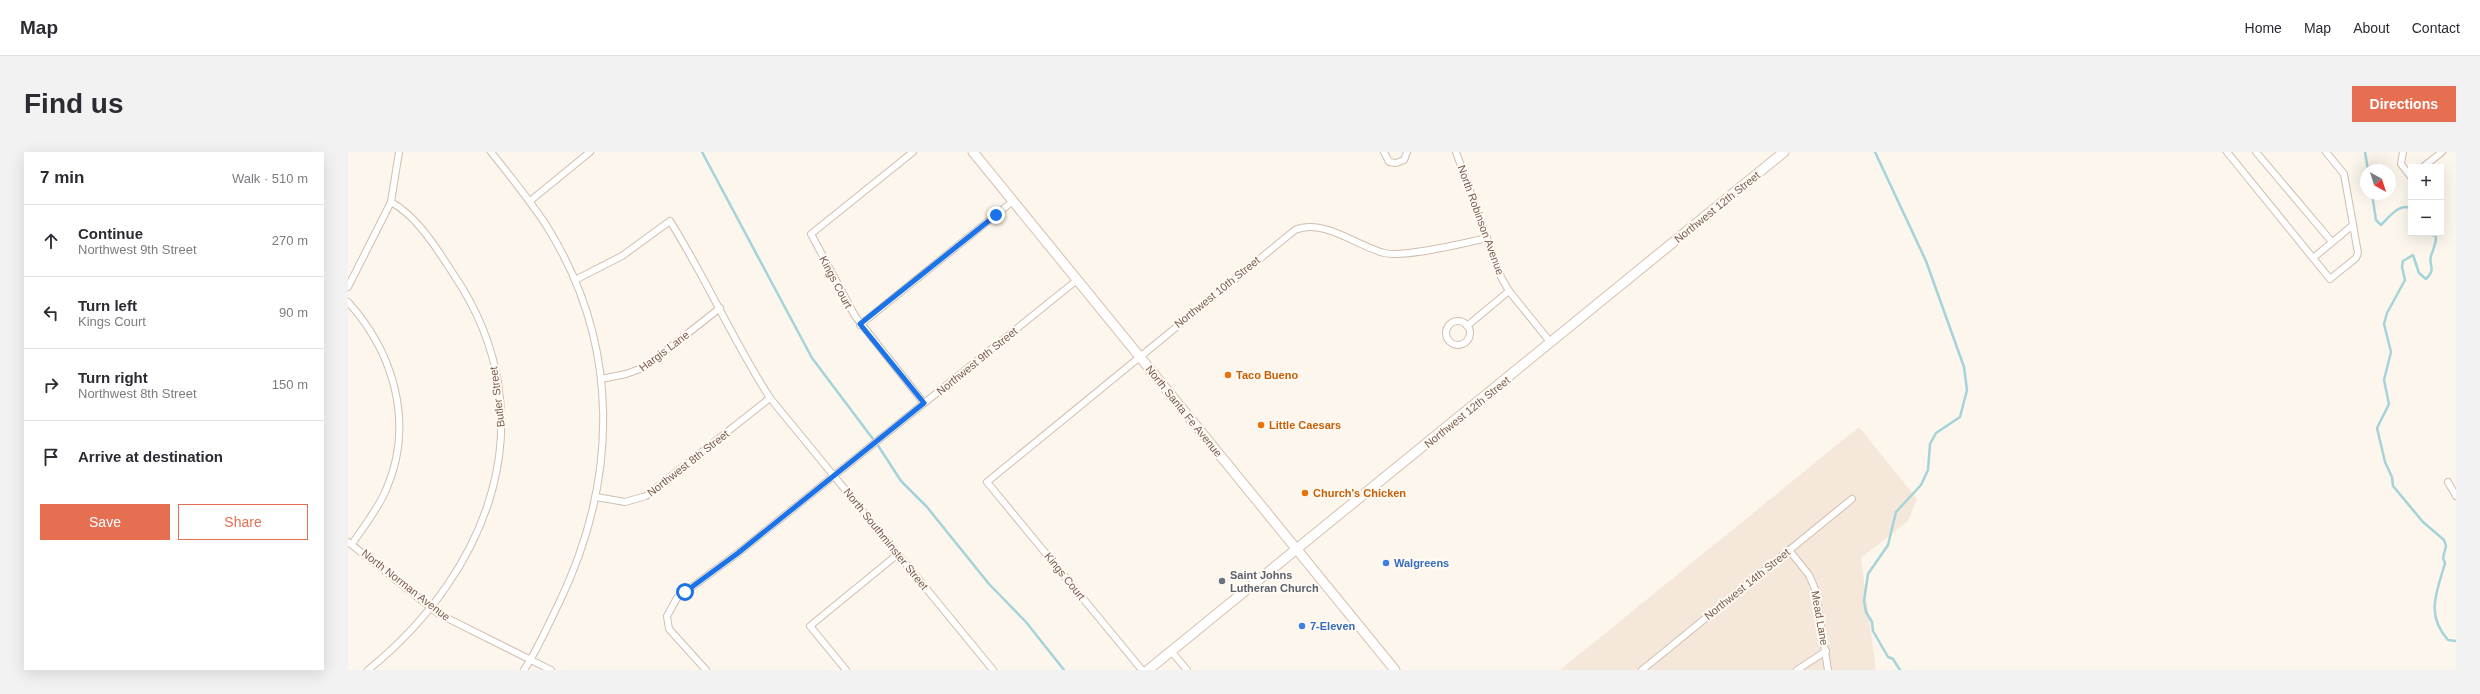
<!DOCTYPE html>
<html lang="en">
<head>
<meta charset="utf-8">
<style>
	body { margin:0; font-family:Helvetica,sans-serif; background:#f2f2f3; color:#2b2b33 }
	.controls { position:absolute; right:12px; top:12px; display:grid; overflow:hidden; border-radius:0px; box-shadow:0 4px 16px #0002 }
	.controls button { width:36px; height:36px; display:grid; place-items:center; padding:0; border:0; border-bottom:1px solid #e1e1e2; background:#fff; color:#2b2b33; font:20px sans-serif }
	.compass { position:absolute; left:2012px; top:12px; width:36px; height:36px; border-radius:50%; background:#fff; box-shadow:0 4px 16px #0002; rotate:141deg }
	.stop { position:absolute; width:12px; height:12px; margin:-9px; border:3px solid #1a73e8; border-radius:50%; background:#fff }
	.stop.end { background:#1a73e8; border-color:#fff; box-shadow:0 1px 4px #0008 }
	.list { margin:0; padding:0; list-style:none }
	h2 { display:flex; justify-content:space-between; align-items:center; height:52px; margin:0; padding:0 16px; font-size:17px }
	h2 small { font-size:13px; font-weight:400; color:#7c7c81 }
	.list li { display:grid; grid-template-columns:26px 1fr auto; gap:12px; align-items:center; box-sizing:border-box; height:72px; padding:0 16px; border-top:1px solid #e1e1e2 }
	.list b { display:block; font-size:15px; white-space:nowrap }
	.list p { margin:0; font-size:13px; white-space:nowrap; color:#7c7c81 }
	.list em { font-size:13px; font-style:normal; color:#7c7c81 }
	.actions { display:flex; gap:8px; padding:12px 16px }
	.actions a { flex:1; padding:9px 0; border:1px solid #e76f51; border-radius:0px; text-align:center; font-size:14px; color:#e76f51 }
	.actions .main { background:#e76f51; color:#fff }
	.icon { flex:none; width:22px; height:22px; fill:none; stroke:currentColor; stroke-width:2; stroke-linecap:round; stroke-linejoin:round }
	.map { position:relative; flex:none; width:2108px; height:518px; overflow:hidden; border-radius:0px }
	header { display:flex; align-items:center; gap:24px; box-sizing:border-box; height:56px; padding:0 20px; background:#fff; border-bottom:1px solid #e1e1e2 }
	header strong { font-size:19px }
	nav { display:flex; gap:22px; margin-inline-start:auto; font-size:14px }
	.intro { display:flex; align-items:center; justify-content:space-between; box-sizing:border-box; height:96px; padding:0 24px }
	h1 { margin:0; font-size:28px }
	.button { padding:10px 18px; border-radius:0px; background:#e76f51; color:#fff; font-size:14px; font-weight:700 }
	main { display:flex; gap:24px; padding:0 24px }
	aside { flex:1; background:#fff; border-radius:0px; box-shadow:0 4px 16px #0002 }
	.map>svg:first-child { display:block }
	.residential { fill:#f5e8da }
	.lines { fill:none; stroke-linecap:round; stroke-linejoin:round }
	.stream { stroke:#a5d3da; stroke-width:2.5 }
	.minor-casing { stroke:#d1beb0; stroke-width:8 }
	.secondary-casing { stroke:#d6c0b0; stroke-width:11 }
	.minor { stroke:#fff; stroke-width:6 }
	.secondary { stroke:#fff; stroke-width:9 }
	.route { stroke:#1a73e8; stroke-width:5 }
	.food-dot { fill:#e8710a; stroke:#fffaf3; stroke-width:1.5 }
	.shop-dot { fill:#3f7fe0; stroke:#fffaf3; stroke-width:1.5 }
	.worship-dot { fill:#6b7280; stroke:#fffaf3; stroke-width:1.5 }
	.labels { text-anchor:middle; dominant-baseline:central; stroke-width:4; stroke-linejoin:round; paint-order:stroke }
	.street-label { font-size:11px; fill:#7a5c4d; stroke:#fffaf3 }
	.food-label { font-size:11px; font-weight:bold; fill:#c56008; stroke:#fffaf3; text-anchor:start }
	.shop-label { font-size:11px; font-weight:bold; fill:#366cbe; stroke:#fffaf3; text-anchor:start }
	.worship-label { font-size:11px; font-weight:bold; fill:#5b616d; stroke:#fffaf3; text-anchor:start }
</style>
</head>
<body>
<header>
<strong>Map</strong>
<nav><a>Home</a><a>Map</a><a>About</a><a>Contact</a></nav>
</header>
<div class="intro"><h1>Find us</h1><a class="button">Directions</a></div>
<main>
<aside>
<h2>7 min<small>Walk · 510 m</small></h2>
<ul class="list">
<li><svg class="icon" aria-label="ahead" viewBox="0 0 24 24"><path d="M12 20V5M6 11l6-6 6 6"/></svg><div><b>Continue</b><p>Northwest 9th Street</p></div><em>270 m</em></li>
<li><svg class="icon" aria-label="left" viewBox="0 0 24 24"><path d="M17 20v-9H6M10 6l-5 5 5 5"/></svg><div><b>Turn left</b><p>Kings Court</p></div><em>90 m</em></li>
<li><svg class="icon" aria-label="right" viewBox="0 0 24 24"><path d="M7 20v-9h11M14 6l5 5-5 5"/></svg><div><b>Turn right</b><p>Northwest 8th Street</p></div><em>150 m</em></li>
<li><svg class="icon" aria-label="arrive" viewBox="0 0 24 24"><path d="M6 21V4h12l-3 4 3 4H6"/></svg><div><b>Arrive at destination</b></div></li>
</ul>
<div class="actions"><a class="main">Save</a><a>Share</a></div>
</aside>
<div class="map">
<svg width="2108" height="518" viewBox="0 0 2108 518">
	<rect width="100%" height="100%" fill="#fdf6ec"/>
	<path class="residential" d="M 1511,275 L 1569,347 L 1560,369 L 1513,406 L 1528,518 L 1212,518 Z"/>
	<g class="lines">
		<g class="stream">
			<path d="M 354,0 L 464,206 L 531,295 L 553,329 L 579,355 L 641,432 L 678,470 L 716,518"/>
			<path d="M 1527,0 L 1578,109 L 1616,215 L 1619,238 L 1612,265 L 1588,281 L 1582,292 L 1580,318 L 1573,333 L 1548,360 L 1540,393 L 1520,422 L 1516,449 L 1518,460 L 1524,470 L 1525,479 L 1540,505 L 1545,507 L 1552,518"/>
			<path d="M 2017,0 L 2020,18"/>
			<path d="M 2024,42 L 2028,68 L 2033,73 C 2040,66 2053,49 2063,57"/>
			<path d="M 2081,81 L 2088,85 C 2088,92 2085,97 2083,104 C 2080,114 2089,116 2078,127 L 2071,121 L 2065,103 L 2055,109 L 2054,115 L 2057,128 L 2039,161 L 2036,172 L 2043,200 L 2036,228 L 2041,252 L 2029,276 L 2037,310 L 2044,325 L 2045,334 L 2075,370 L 2096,388 L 2098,394 L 2095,406 L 2097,411 C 2089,440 2077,462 2100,488 L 2108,489"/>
		</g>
		<defs>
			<g id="minor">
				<path d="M 143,0 C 162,24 181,47 198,73 C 273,192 271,326 211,451 C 200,473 190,497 176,518"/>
				<path d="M 565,0 L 463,82 L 507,164 L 576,251"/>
				<path d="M 1036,0 L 1041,10 L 1048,11 L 1056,8 L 1059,0"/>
				<path d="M 1108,0 L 1153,125 L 1161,139 L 1203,191"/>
				<path d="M 1879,0 L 1982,127 L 2008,106 L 2010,101 L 1996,22 L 1978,0"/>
				<path d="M 1908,0 L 1984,90"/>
				<path d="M 2055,0 L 2053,12 L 2063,25"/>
				<path d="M 2075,15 L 2094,0"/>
				<path d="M 182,49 L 242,0"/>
				<path d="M 1965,106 L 2005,73"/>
				<path d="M 227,128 L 274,104 L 322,69 C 358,126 385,189 422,246 L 645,518"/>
				<path d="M 0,135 L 43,50 L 51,0"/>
				<path d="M 0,150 C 46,201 67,272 38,338 C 30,357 16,374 4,392"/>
				<circle cx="1110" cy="181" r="12"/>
				<path d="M 512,173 L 665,49"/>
				<path d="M 1119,174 L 1161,139"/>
				<path d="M 253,227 L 278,222 L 297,215 L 372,156"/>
				<path d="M 2100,330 L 2108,344"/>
				<path d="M 248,345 L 277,350 L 298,344 L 422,246"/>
				<path d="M 0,390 L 91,462 L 203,518"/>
				<path d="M 1441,398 L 1461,423 L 1467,437 L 1480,518"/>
				<path d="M 823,499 L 839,518"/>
				<path d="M 20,518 C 143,418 201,264 106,123 C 89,97 70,65 43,50"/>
				<path d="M 358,518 L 321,477 L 319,464 L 329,446 L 390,401 L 729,128"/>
				<path d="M 498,518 L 462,474 L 550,402"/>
				<path d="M 794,518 L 639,330 L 947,78 C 975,66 1009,94 1036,101 C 1056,106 1117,91 1139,86"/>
				<path d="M 1294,518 L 1504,347"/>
				<path d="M 1449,518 L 1478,499"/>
			</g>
			<g id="secondary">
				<path d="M 625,0 L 1047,518"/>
				<path d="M 800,518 L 1436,0"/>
			</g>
		</defs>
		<use href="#minor" class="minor-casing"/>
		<use href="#secondary" class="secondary-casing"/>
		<use href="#minor" class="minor"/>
		<use href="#secondary" class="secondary"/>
	</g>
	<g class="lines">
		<path class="route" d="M 337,440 L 390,401 L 576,251 L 512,172 L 648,63"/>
	</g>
	<g class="food-dot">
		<circle cx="880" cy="223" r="4"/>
		<circle cx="913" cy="273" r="4"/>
		<circle cx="957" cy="341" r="4"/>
	</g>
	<g class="shop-dot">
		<circle cx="1038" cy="411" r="4"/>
		<circle cx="954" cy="474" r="4"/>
	</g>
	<circle class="worship-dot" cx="874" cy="429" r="4"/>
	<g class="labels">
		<g class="street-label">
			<text transform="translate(1369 55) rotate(-39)">Northwest 12th Street</text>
			<text transform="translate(1133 68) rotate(70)">North Robinson Avenue</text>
			<text transform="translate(488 130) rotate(62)">Kings Court</text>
			<text transform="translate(869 140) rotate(-39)">Northwest 10th Street</text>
			<text transform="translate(316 199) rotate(-37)">Hargis Lane</text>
			<text transform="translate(629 209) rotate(-39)">Northwest 9th Street</text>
			<text transform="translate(149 245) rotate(-97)">Butler Street</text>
			<text transform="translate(836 259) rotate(51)">North Santa Fe Avenue</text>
			<text transform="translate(1119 260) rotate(-39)">Northwest 12th Street</text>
			<text transform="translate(340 311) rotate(-38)">Northwest 8th Street</text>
			<text transform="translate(538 387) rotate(51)">North Southminster Street</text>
			<text transform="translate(717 424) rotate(51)">Kings Court</text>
			<text transform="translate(1399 432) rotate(-39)">Northwest 14th Street</text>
			<text transform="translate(58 433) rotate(38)">North Norman Avenue</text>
			<text transform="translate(1472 466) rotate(80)">Mead Lane</text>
		</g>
		<g class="food-label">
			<text x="888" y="223">Taco Bueno</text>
			<text x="921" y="273">Little Caesars</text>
			<text x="965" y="341">Church's Chicken</text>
		</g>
		<g class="shop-label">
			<text x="1046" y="411">Walgreens</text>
			<text x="962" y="474">7-Eleven</text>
		</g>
		<g class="worship-label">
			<text x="882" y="423">Saint Johns<tspan x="882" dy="13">Lutheran Church</tspan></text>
		</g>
	</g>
</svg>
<div class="controls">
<button>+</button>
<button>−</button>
</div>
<svg class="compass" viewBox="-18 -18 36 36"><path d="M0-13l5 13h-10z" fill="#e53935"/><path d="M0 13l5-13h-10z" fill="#7c7c81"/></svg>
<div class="stop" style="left:337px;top:440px"></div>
<div class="stop end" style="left:648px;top:63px"></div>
</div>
</main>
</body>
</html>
